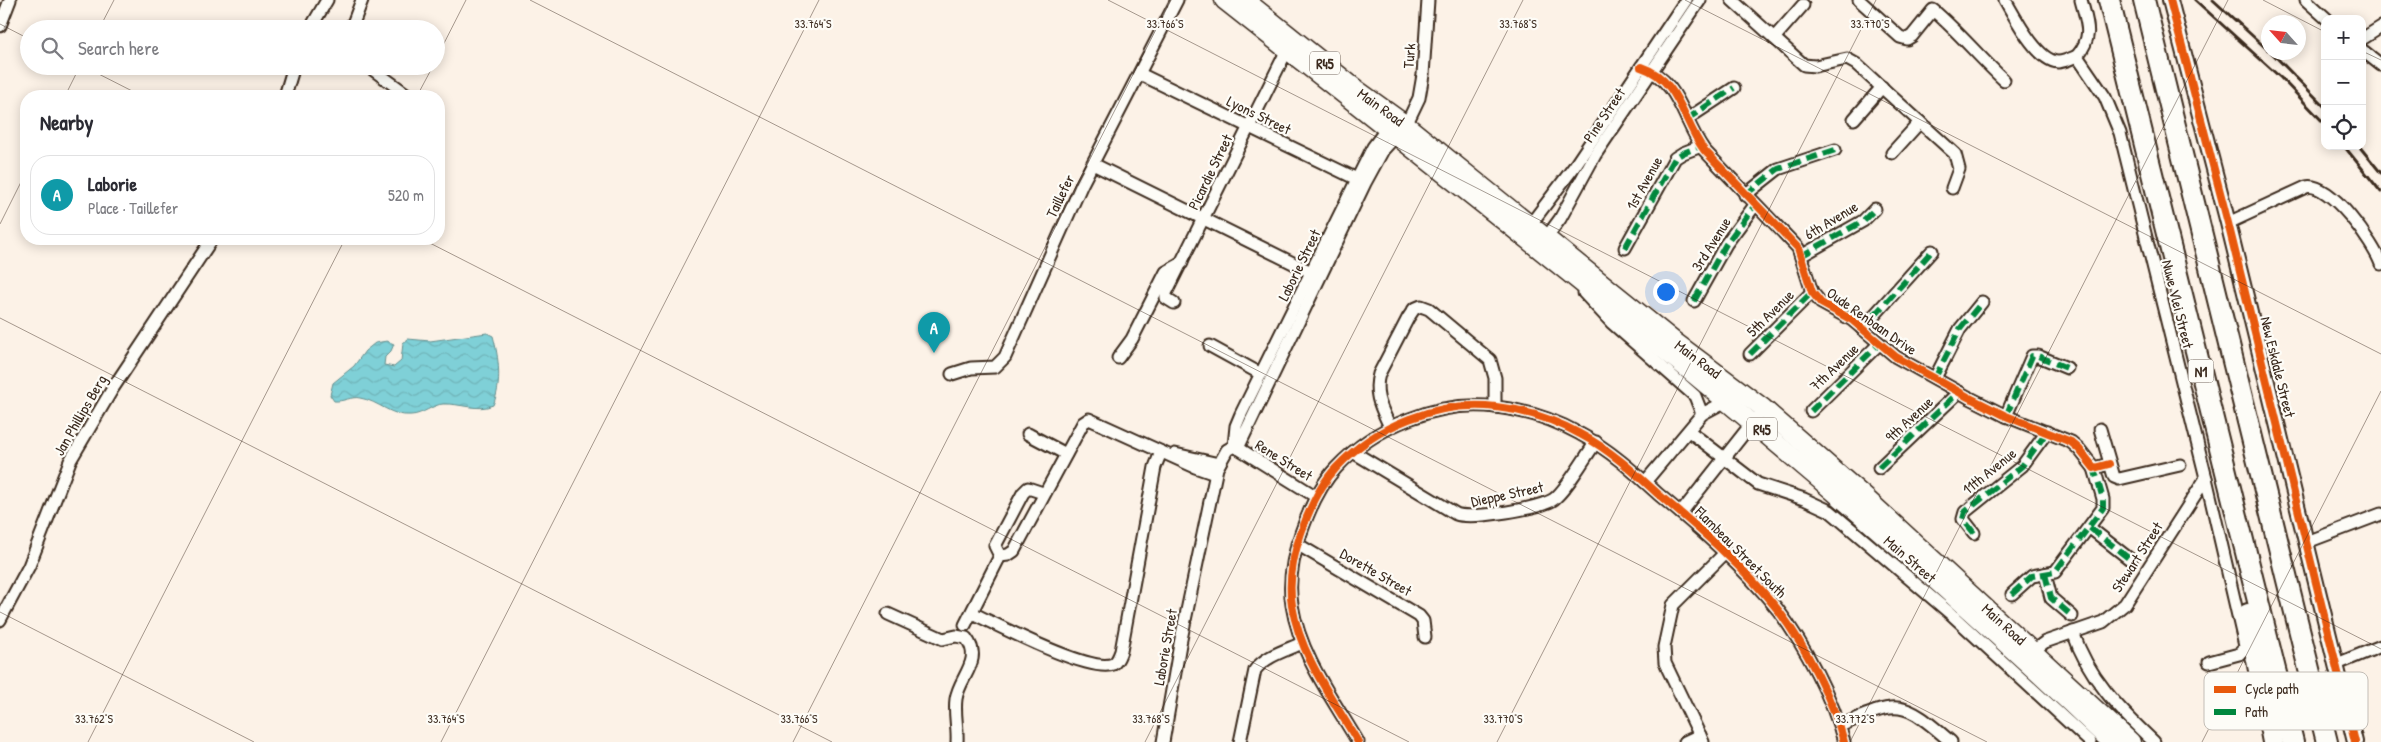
<!DOCTYPE html>
<html lang="en">
<head>
<meta charset="utf-8">
<style>
	body { margin:0; font-family:"Patrick Hand",sans-serif; background:#f7f7f7; color:#2b2b33 }
	.controls { position:absolute; right:15px; top:15px; display:grid; overflow:hidden; border-radius:10px; box-shadow:0 2px 12px #0003 }
	.controls button { width:45px; height:45px; display:grid; place-items:center; padding:0; border:0; border-bottom:1px solid #e1e1e2; background:#fff; color:#2b2b33; font:25px sans-serif }
	.compass { position:absolute; left:2261px; top:15px; width:45px; height:45px; border-radius:50%; background:#fff; box-shadow:0 2px 12px #0003; rotate:297deg }
	.you { position:absolute; left:1665px; top:291px; width:18px; height:18px; margin:-12px; border:4px solid #fff; border-radius:50%; background:#1a73e8; box-shadow:0 0 0 8px #1a73e833 }
	.badge { display:grid; place-items:center; width:32px; height:32px; border-radius:50%; background:#d1495b; color:#fff; font-size:16px; font-weight:700 }
	.pin { position:absolute; translate:-50% -41px; filter:drop-shadow(0 1px 2px #0008) }
	.pin::after { content:''; position:absolute; top:26px; width:18px; height:15px; background:inherit; clip-path:polygon(0 0,100% 0,50% 100%) }
	.list { margin:0; padding:0; list-style:none }
	h2 { display:flex; justify-content:space-between; align-items:center; height:65px; margin:0; padding:0 20px; font-size:21px }
	h2 small { font-size:16px; font-weight:400; color:#7c7c81 }
	.list li { display:grid; grid-template-columns:32px 1fr auto; gap:15px; align-items:center; box-sizing:border-box; height:80px; margin:0 10px 10px; padding:0 10px; border:1px solid #e1e1e2; border-radius:20px }
	.list b { display:block; font-size:19px; white-space:nowrap }
	.list p { margin:0; font-size:16px; white-space:nowrap; color:#7c7c81 }
	.list em { font-size:16px; font-style:normal; color:#7c7c81 }
	.icon { flex:none; width:28px; height:28px; fill:none; stroke:currentColor; stroke-width:2; stroke-linecap:round; stroke-linejoin:round }
	.map { position:relative; flex:none; width:2381px; height:742px; overflow:hidden }
	.search { position:absolute; background:#fff; box-shadow:0 2px 12px #0003; left:20px; top:20px; width:425px; height:55px; display:flex; align-items:center; gap:12px; box-sizing:border-box; padding:0 18px; border-radius:28px; color:#7c7c81; font-size:19px }
	.panel { position:absolute; background:#fff; box-shadow:0 2px 12px #0003; left:20px; top:90px; width:425px; height:155px; border-radius:20px }
	.map>svg:first-child { display:block }
	.water { fill:url(#water-waves); stroke:#648e8d }
	.lines { fill:none; stroke-linecap:round; stroke-linejoin:round }
	.minor-casing { stroke:#3b2a1e; stroke-width:15 }
	.tertiary-casing { stroke:#3b2a1e; stroke-width:18 }
	.primary-casing { stroke:#3b2a1e; stroke-width:21 }
	.motorway-casing { stroke:#3b2a1e; stroke-width:24 }
	.minor { stroke:#fdfcf7; stroke-width:11 }
	.tertiary { stroke:#fdfcf7; stroke-width:14 }
	.primary { stroke:#fdfcf7; stroke-width:18 }
	.motorway { stroke:#fdfcf7; stroke-width:20 }
	.rail { stroke:#3b2a1e; stroke-width:3 }
	.quiet { stroke:#00873e; stroke-width:6; stroke-dasharray:12 6; stroke-linecap:butt }
	.cycleway-casing { stroke:#fdfcf7; stroke-width:11 }
	.cycleway { stroke:#e8590c; stroke-width:8 }
	.ticks { fill:none; stroke:#3b2a1e; stroke-width:1; stroke-opacity:0.45 }
	.labels { text-anchor:middle; dominant-baseline:central; stroke-width:4.5; stroke-linejoin:round; paint-order:stroke }
	.shield { fill:#fdfcf7; stroke:#75695f; stroke-width:1 }
	.shield-label { font-size:14px; font-weight:bold; fill:#3b2a1e }
	.street-label { font-size:15px; fill:#3b2a1e; stroke:#fdfcf7 }
	.key { fill:#fdfcf7; stroke:#c3bdb6; stroke-width:1 }
	.key-label { font-size:14px; fill:#3b2a1e }
	.ticks-label { font-size:12px; text-anchor:middle; fill:#3b2a1e; stroke:#fdfcf7; stroke-width:4.5; stroke-linejoin:round; paint-order:stroke }
</style>
</head>
<body>
<div class="map">
<svg width="2381" height="742" viewBox="0 0 2381 742">
	<defs>
		<pattern id="water-waves" width="16" height="10" patternUnits="userSpaceOnUse" patternTransform="scale(1.25)"><rect width="16" height="10" fill="#7fd0d7"/><path d="M0 5q4-4 8 0t8 0" fill="none" stroke="#6fb3b8"/></pattern>
	</defs>
	<rect width="100%" height="100%" fill="#fcf2e7"/>
	<filter id="ink" filterUnits="userSpaceOnUse"><feTurbulence type="fractalNoise" baseFrequency=".02" numOctaves="2"/><feDisplacementMap in="SourceGraphic" scale="10" xChannelSelector="R" yChannelSelector="G"/><feConvolveMatrix kernelMatrix="1 2 1 2 8 2 1 2 1" color-interpolation-filters="sRGB"/></filter>
	<g filter="url(#ink)">
		<path class="water" d="M 487,333 L 493,336 C 499,358 502,384 493,405 C 478,412 460,403 443,404 C 434,404 422,415 411,415 C 391,417 379,401 360,398 C 352,396 343,402 334,401 L 330,395 L 333,383 L 354,366 L 365,351 L 375,343 L 387,341 L 394,344 L 391,351 L 385,357 L 384,365 L 394,367 L 401,361 L 403,343 L 408,339 L 430,341 Z"/>
		<g class="lines">
			<defs>
				<g id="minor">
					<path d="M 1732,0 L 1804,65 L 1815,66 L 1847,59 L 1856,64 L 1955,154 L 1959,169 L 1952,188"/>
					<path d="M 1859,0 L 1900,37 L 1907,39 L 1912,36 L 1933,10 C 1958,31 1979,57 2004,80"/>
					<path d="M 2005,0 C 2015,17 2037,61 2058,62 C 2064,62 2072,58 2077,56"/>
					<path d="M 2081,0 C 2087,23 2094,36 2077,56 L 2105,97 L 2120,133 L 2206,478 L 2245,646 L 2244,649 L 2239,654 L 2209,662"/>
					<path d="M 2306,0 L 2327,19"/>
					<path d="M 0,26 L 10,0"/>
					<path d="M 310,29 L 327,0"/>
					<path d="M 351,29 L 362,0"/>
					<path d="M 1774,38 L 1803,5"/>
					<path d="M 2362,39 L 2381,27"/>
					<path d="M 2362,50 L 2381,65"/>
					<path d="M 368,66 L 409,96"/>
					<path d="M 1641,67 C 1680,80 1682,120 1704,150 L 1798,248 L 1812,292 L 1821,303 L 1852,320 L 1896,357 L 1968,397 L 2006,416 L 2071,442 L 2079,449 L 2094,468 L 2109,464"/>
					<path d="M 1140,74 L 1363,182"/>
					<path d="M 285,96 L 294,66"/>
					<path d="M 1687,119 L 1734,88"/>
					<path d="M 1854,119 L 1882,87"/>
					<path d="M 1892,153 L 1920,122"/>
					<path d="M 1093,164 L 1317,275"/>
					<path d="M 1745,195 L 1778,169 L 1835,150"/>
					<path d="M 2228,223 L 2306,187 C 2330,181 2374,244 2381,264"/>
					<path d="M 1527,229 L 1574,167 L 1686,0"/>
					<path d="M 1543,242 L 1560,219 L 1595,155 L 1700,0"/>
					<path d="M 1625,248 L 1675,158 L 1683,153 L 1701,146"/>
					<path d="M 1801,256 L 1863,221 L 1875,209"/>
					<path d="M 1584,293 L 1611,322 L 1695,396 L 1702,414"/>
					<path d="M 1694,301 L 1726,244 L 1755,205"/>
					<path d="M 1174,303 L 1166,298 L 1166,293 L 1287,50"/>
					<path d="M 1862,329 L 1932,251"/>
					<path d="M 1210,346 L 1261,374"/>
					<path d="M 1750,354 L 1812,292"/>
					<path d="M 1118,358 L 1132,339 L 1166,272 L 1182,263"/>
					<path d="M 952,374 L 971,368 L 995,367 L 1005,357 L 1082,184 L 1177,0"/>
					<path d="M 1935,378 L 1960,329 L 1982,302"/>
					<path d="M 1811,411 L 1879,344"/>
					<path d="M 2006,416 L 2032,356 L 2038,356 L 2067,368"/>
					<path d="M 1390,427 C 1382,409 1373,395 1379,374 L 1408,318 L 1414,309 L 1421,306 L 1429,309 L 1490,360 L 1495,378 L 1495,407"/>
					<path d="M 2100,429 L 2114,477 L 2119,479 L 2180,465"/>
					<path d="M 1689,431 L 1758,484 L 1804,499 L 1830,511 L 1951,614 L 2090,742"/>
					<path d="M 1028,434 L 1066,454"/>
					<path d="M 1234,446 L 1236,426 L 1241,414 L 1373,147 L 1391,123"/>
					<path d="M 1238,448 L 1365,183 L 1383,150 L 1406,125 L 1419,98 L 1423,75 L 1428,0"/>
					<path d="M 1238,448 L 1315,496"/>
					<path d="M 1353,452 L 1456,514 C 1471,520 1542,508 1554,499 C 1567,489 1585,457 1596,442"/>
					<path d="M 1175,454 L 1219,464"/>
					<path d="M 1879,468 L 1959,392"/>
					<path d="M 1645,482 L 1702,414 L 1730,399"/>
					<path d="M 1681,513 L 1756,418"/>
					<path d="M 2090,528 L 2131,560"/>
					<path d="M 1974,533 L 1963,519 L 1965,512 L 2022,466 L 2047,432"/>
					<path d="M 2307,542 L 2381,514"/>
					<path d="M 1297,544 L 1419,616 L 1423,621 L 1425,637"/>
					<path d="M 1000,556 L 1008,555 L 1014,551 L 1083,423 L 1089,419 L 1195,467 L 1215,474"/>
					<path d="M 1000,556 L 995,546 L 1023,493 L 1028,488 L 1043,493"/>
					<path d="M 2045,574 L 2051,598 L 2072,616"/>
					<path d="M 2012,594 L 2032,576 L 2055,572 L 2103,508 L 2103,499 L 2094,468"/>
					<path d="M 972,613 C 996,624 1090,674 1113,664 C 1118,661 1119,656 1121,651 L 1155,467 L 1161,452"/>
					<path d="M 888,614 L 943,639 L 956,636 L 966,638 C 984,660 959,677 956,699 C 954,713 958,728 957,742"/>
					<path d="M 0,620 L 29,566 L 70,461 L 113,388 L 212,239"/>
					<path d="M 965,625 L 1000,556"/>
					<path d="M 2073,632 C 2088,678 2120,710 2154,742"/>
					<path d="M 2028,655 L 2045,642 L 2103,622 L 2125,604 L 2206,478"/>
					<path d="M 2337,664 L 2381,646"/>
					<path d="M 1840,726 C 1899,700 1902,699 1951,742"/>
					<path d="M 1163,742 L 1180,644 L 1217,468 L 1227,450 L 1234,446 L 1238,448"/>
					<path d="M 1240,742 L 1255,670 C 1265,656 1287,650 1302,643"/>
					<path d="M 1358,742 C 1333,699 1300,656 1292,605 C 1288,581 1293,556 1301,533 C 1309,510 1319,486 1336,468 C 1375,426 1438,400 1496,407 C 1524,410 1555,420 1580,434 C 1609,449 1634,472 1658,494 C 1700,529 1744,567 1778,610 C 1805,646 1833,699 1844,742"/>
					<path d="M 1685,742 L 1700,735"/>
					<path d="M 1703,742 L 1665,663 L 1664,647 L 1673,605 L 1725,553"/>
				</g>
				<path id="tertiary" d="M 2170,0 L 2228,223 L 2355,742"/>
				<g id="primary">
					<path d="M 1224,0 C 1527,239 1833,475 2111,742"/>
					<path d="M 1245,0 L 1356,89 L 1406,125 L 1675,342 L 1763,408 L 1867,499 L 2131,742"/>
				</g>
				<g id="motorway">
					<path d="M 2109,0 L 2293,742"/>
					<path d="M 2144,0 L 2327,742"/>
					<path d="M 2248,614 L 2273,742"/>
				</g>
			</defs>
			<use href="#minor" class="minor-casing"/>
			<use href="#tertiary" class="tertiary-casing"/>
			<use href="#primary" class="primary-casing"/>
			<use href="#motorway" class="motorway-casing"/>
			<use href="#minor" class="minor"/>
			<use href="#tertiary" class="tertiary"/>
			<use href="#primary" class="primary"/>
			<use href="#motorway" class="motorway"/>
			<g class="rail">
				<path d="M 2195,0 L 2281,78 L 2325,124"/>
				<path d="M 2213,0 L 2268,50"/>
				<path d="M 2271,52 L 2325,107"/>
				<path d="M 2344,146 L 2381,192"/>
				<path d="M 2359,146 L 2381,173"/>
			</g>
			<g class="quiet">
				<path d="M 1687,119 L 1734,88"/>
				<path d="M 1745,195 L 1778,169 L 1835,150"/>
				<path d="M 1625,248 L 1675,158 L 1683,153 L 1701,146"/>
				<path d="M 1801,256 L 1863,221 L 1875,209"/>
				<path d="M 1694,301 L 1726,244 L 1755,205"/>
				<path d="M 1862,329 L 1932,251"/>
				<path d="M 1750,354 L 1812,292"/>
				<path d="M 1935,378 L 1960,329 L 1982,302"/>
				<path d="M 1811,411 L 1879,344"/>
				<path d="M 2006,416 L 2032,356 L 2038,356 L 2067,368"/>
				<path d="M 1879,468 L 1959,392"/>
				<path d="M 2090,528 L 2131,560"/>
				<path d="M 1974,533 L 1963,519 L 1965,512 L 2022,466 L 2047,432"/>
				<path d="M 2045,574 L 2051,598 L 2072,616"/>
				<path d="M 2012,594 L 2032,576 L 2055,572 L 2103,508 L 2103,499 L 2094,468"/>
			</g>
			<defs>
				<g id="cycleway">
					<path d="M 2170,0 L 2228,223 L 2355,742"/>
					<path d="M 1641,67 C 1680,80 1682,120 1704,150 L 1798,248 L 1812,292 L 1821,303 L 1852,320 L 1896,357 L 1968,397 L 2006,416 L 2071,442 L 2079,449 L 2094,468 L 2109,464"/>
					<path d="M 1358,742 C 1333,699 1300,656 1292,605 C 1288,581 1293,556 1301,533 C 1309,510 1319,486 1336,468 C 1375,426 1438,400 1496,407 C 1524,410 1555,420 1580,434 C 1609,449 1634,472 1658,494 C 1700,529 1744,567 1778,610 C 1805,646 1833,699 1844,742"/>
				</g>
			</defs>
			<use href="#cycleway" class="cycleway-casing"/>
			<use href="#cycleway" class="cycleway"/>
		</g>
	</g>
	<path class="ticks" d="M 530,0 L 1987,742M 1108,0 L 2381,649M 1685,0 L 2381,354M 2263,0 L 2325,32M 0,24 L 29,39M 99,29 L 114,0M 2362,51 L 2381,60M 436,59 L 466,0M 83,66 L 142,96M 65,96 L 80,66M 417,96 L 433,66M 0,224 L 26,172M 422,239 L 1409,742M 0,318 L 832,742M 0,612 L 254,742M 88,742 L 345,239M 441,742 L 819,0M 793,742 L 1171,0M 1145,742 L 1523,0M 1497,742 L 1876,0M 1850,742 L 2228,0M 2202,742 L 2381,391"/>
	<g class="labels">
		<g class="shield">
			<rect x="1310" y="51.5" width="30" height="23" rx="4"/>
			<rect x="2188.5" y="359.5" width="25" height="23" rx="4"/>
			<rect x="1747" y="417.5" width="30" height="23" rx="4"/>
		</g>
		<g class="shield-label">
			<text x="1325" y="63">R45</text>
			<text x="2201" y="371">N1</text>
			<text x="1762" y="429">R45</text>
		</g>
		<g class="street-label">
			<text transform="translate(1409 56) rotate(-86)">Turk</text>
			<text transform="translate(1381 107) rotate(36)">Main Road</text>
			<text transform="translate(1259 115) rotate(26)">Lyons Street</text>
			<text transform="translate(1604 115) rotate(-56)">Pine Street</text>
			<text transform="translate(1210 172) rotate(-64)">Picardie Street</text>
			<text transform="translate(1644 183) rotate(-61)">1st Avenue</text>
			<text transform="translate(1060 196) rotate(-64)">Taillefer</text>
			<text transform="translate(1831 220) rotate(-31)">6th Avenue</text>
			<text transform="translate(1711 244) rotate(-58)">3rd Avenue</text>
			<text transform="translate(1299 265) rotate(-64)">Laborie Street</text>
			<text transform="translate(2178 304) rotate(76)">Nuwe Vlei Street</text>
			<text transform="translate(1770 313) rotate(-45)">5th Avenue</text>
			<text transform="translate(1872 321) rotate(35)">Oude Renbaan Drive</text>
			<text transform="translate(1698 359) rotate(37)">Main Road</text>
			<text transform="translate(1834 367) rotate(-44)">7th Avenue</text>
			<text transform="translate(2278 367) rotate(76)">New Eskdale Street</text>
			<text transform="translate(80 415) rotate(-60)">Jan Phillips Berg</text>
			<text transform="translate(1909 419) rotate(-43)">9th Avenue</text>
			<text transform="translate(1284 460) rotate(32)">Rene Street</text>
			<text transform="translate(1989 471) rotate(-39)">11th Avenue</text>
			<text transform="translate(1507 494) rotate(-12)">Dieppe Street</text>
			<text transform="translate(1741 552) rotate(45)">Flambeau Street South</text>
			<text transform="translate(2137 557) rotate(-57)">Stewart Street</text>
			<text transform="translate(1910 559) rotate(41)">Main Street</text>
			<text transform="translate(1376 572) rotate(30)">Dorette Street</text>
			<text transform="translate(2004 624) rotate(42)">Main Road</text>
			<text transform="translate(1165 647) rotate(-80)">Laborie Street</text>
		</g>
	</g>
	<rect x="2204" y="672" width="164" height="58" rx="8" class="key"/>
	<rect x="2214" y="686" width="22" height="7" fill="#e8590c"/>
	<rect x="2214" y="709" width="22" height="6" fill="#00873e"/>
	<g class="key-label">
		<text x="2245" y="694">Cycle path</text>
		<text x="2245" y="717">Path</text>
	</g>
	<g class="ticks-label">
		<text x="813" y="28">33.764°S</text>
		<text x="1165" y="28">33.766°S</text>
		<text x="1518" y="28">33.768°S</text>
		<text x="1870" y="28">33.770°S</text>
		<text x="94" y="723">33.762°S</text>
		<text x="446" y="723">33.764°S</text>
		<text x="799" y="723">33.766°S</text>
		<text x="1151" y="723">33.768°S</text>
		<text x="1503" y="723">33.770°S</text>
		<text x="1855" y="723">33.772°S</text>
	</g>
</svg>
<div class="controls">
<button>+</button>
<button>−</button>
<button><svg class="icon" aria-label="locate" viewBox="0 0 24 24"><circle cx="12" cy="12" r="6"/><path d="M12 2v4M12 18v4M2 12h4M18 12h4"/></svg></button>
</div>
<svg class="compass" viewBox="-18 -18 36 36"><path d="M0-13l5 13h-10z" fill="#e53935"/><path d="M0 13l5-13h-10z" fill="#7c7c81"/></svg>
<div class="you"></div>
<div class="pin badge" style="left:934px;top:353px;background:#0f9aa8">A</div>
<div class="search"><svg class="icon" aria-label="search" viewBox="0 0 24 24"><circle cx="10" cy="10" r="6"/><path d="M15 15l6 6"/></svg>Search here</div>
<section class="panel">
<h2>Nearby<small></small></h2>
<ul class="list">
<li><span class="badge" style="background:#0f9aa8">A</span><div><b>Laborie</b><p>Place · Taillefer</p></div><em>520 m</em></li>
</ul>
</section>
</div>
</body>
</html>
